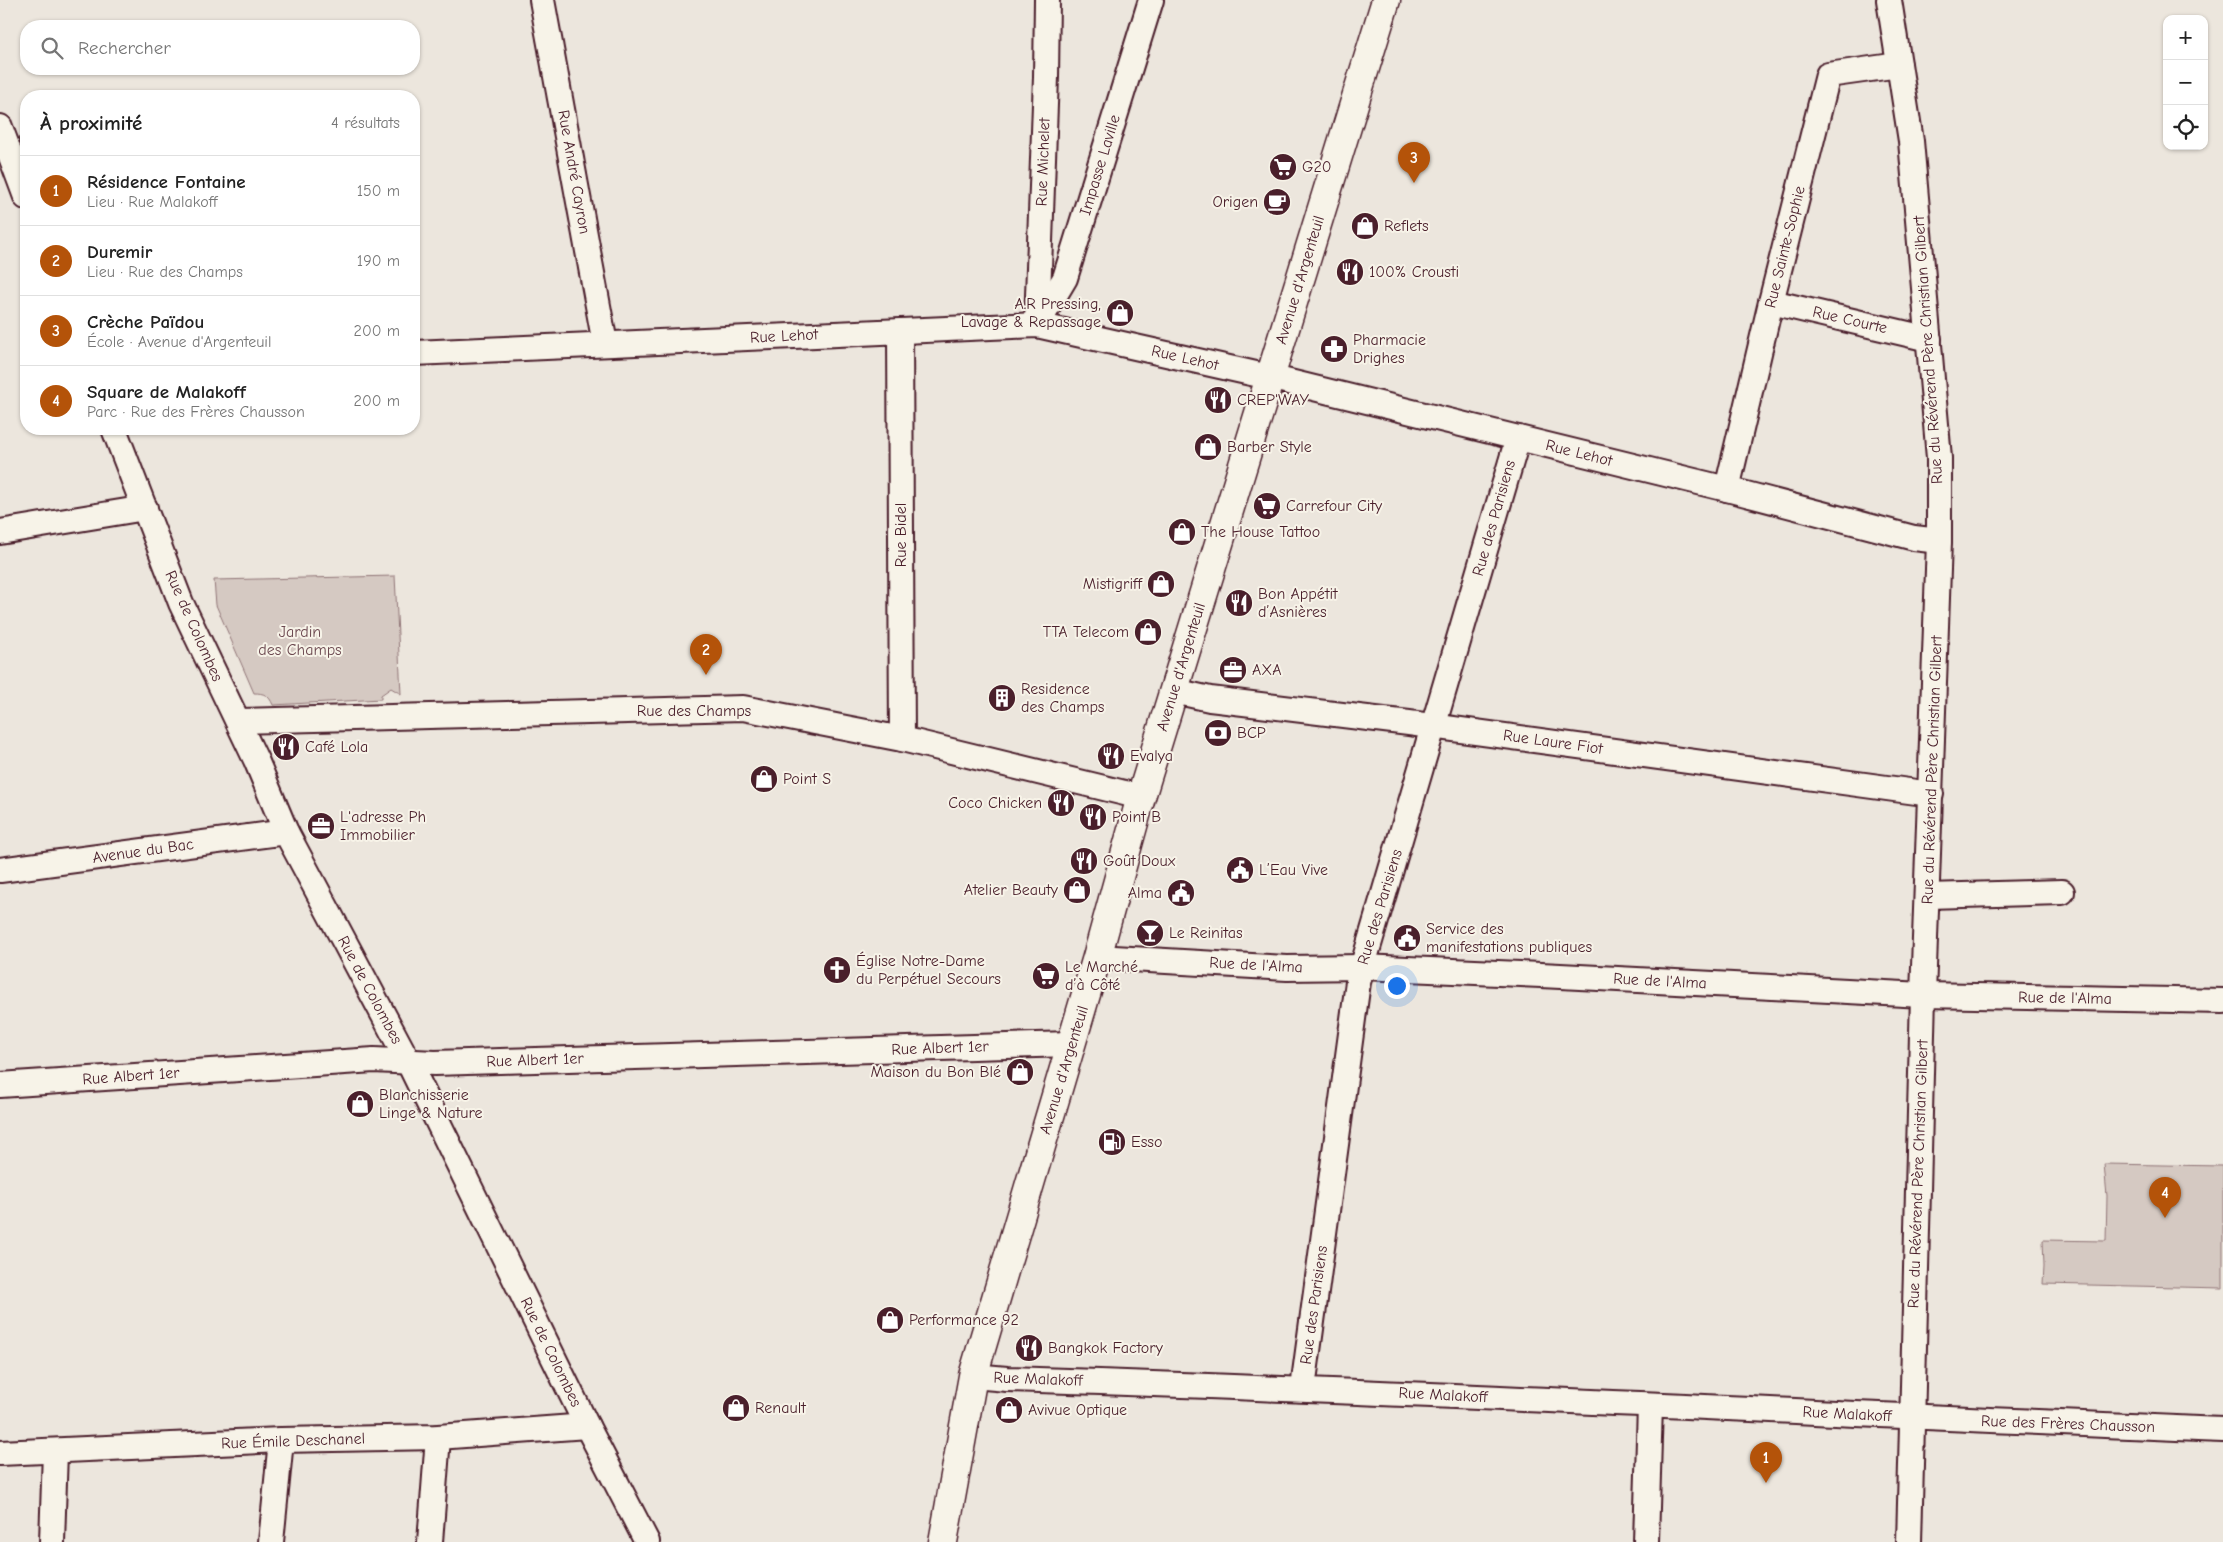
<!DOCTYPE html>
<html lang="fr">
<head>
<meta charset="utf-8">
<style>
	body { margin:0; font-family:"Comic Neue",sans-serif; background:#f2f2f2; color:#222 }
	.controls { position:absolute; right:15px; top:15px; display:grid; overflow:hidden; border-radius:10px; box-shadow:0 1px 4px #0004 }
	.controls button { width:45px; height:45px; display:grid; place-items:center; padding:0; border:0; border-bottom:1px solid #e0e0e0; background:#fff; color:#222; font:25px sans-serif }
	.you { position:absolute; left:1396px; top:985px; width:18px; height:18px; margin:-12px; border:4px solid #fff; border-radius:50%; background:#1a73e8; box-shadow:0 0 0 8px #1a73e833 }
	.badge { display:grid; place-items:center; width:32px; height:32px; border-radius:50%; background:#b45309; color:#fff; font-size:16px; font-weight:700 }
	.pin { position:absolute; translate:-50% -41px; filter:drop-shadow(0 1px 2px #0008) }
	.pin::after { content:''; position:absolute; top:26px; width:18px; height:15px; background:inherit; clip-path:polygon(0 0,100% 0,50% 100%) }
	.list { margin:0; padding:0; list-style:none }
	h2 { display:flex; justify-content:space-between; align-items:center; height:65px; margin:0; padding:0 20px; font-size:21px }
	h2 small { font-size:16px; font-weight:400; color:#767676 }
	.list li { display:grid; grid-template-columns:32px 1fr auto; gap:15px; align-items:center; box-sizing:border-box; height:70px; padding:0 20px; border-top:1px solid #e0e0e0 }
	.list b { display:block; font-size:19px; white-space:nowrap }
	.list p { margin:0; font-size:16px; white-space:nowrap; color:#767676 }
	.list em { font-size:16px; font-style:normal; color:#767676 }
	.icon { flex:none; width:28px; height:28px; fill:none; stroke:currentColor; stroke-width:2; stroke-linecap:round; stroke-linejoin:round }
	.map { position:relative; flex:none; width:2223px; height:1542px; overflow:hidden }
	.search { position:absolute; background:#fff; box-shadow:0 1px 4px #0004; left:20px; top:20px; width:400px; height:55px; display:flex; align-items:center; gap:12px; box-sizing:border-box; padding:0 18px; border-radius:20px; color:#767676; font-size:19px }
	.panel { position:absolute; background:#fff; box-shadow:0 1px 4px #0004; left:20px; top:90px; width:400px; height:345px; border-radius:20px }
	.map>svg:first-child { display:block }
	.green { fill:#d5c9c2; stroke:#907476 }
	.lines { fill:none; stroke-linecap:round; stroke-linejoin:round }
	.minor-casing { stroke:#4a1f2b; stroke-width:28 }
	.secondary-casing { stroke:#4a1f2b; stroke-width:31 }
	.minor { stroke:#f7f3e8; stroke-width:24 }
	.secondary { stroke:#f7f3e8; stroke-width:28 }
	.labels { text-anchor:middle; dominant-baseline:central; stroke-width:4; stroke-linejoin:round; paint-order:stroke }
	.street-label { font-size:16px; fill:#4a1f2b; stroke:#f7f3e8 }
	.poi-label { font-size:16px; fill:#4a1f2b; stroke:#f7f3e8; text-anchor:start }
	.park-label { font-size:16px; fill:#6d4a51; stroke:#f7f3e8 }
</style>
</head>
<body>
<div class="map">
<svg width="2223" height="1542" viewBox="0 0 2223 1542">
	<rect width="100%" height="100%" fill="#ece6dd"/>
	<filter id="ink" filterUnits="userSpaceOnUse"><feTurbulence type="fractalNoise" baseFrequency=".02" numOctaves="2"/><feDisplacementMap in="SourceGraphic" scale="10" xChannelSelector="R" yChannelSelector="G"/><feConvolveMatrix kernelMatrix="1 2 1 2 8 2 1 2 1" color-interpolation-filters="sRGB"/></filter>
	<g filter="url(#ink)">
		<g class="green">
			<path d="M 395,576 L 401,694 L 391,688 L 381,695 L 381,699 L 273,705 C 269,695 264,693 254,693 L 216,605 L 214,580 Z"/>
			<path d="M 2104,1164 L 2223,1166 L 2223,1288 L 2043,1284 L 2044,1266 L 2043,1240 L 2106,1241 L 2107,1196 Z"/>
		</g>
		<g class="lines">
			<defs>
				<g id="minor">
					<path d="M 542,0 L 605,344"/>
					<path d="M 1889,0 L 1911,141 L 1939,458 L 1939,541 L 1923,995 L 1909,1542"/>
					<path d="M 0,127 L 26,197"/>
					<path d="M 1771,302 L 1929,339"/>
					<path d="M 1037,323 L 1046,77 L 1047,0"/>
					<path d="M 1037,325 L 1065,278 L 1151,0"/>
					<path d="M 900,331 L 902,739"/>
					<path d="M 414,353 L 1037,325 L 1269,377 L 1727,489 L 1914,538 L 1939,541"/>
					<path d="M 114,429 L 181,603 L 256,760 L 286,832 L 408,1061 L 587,1426 L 647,1542"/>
					<path d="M 1727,489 L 1771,302 L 1828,75 L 1899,65"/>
					<path d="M 0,532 L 145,508"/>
					<path d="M 1174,691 L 1210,699 L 1409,723 L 1931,794"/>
					<path d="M 238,721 L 743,708 L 902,739 L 1141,797"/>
					<path d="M 0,870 L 286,832"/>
					<path d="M 1928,896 L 2062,892"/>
					<path d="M 1097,957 L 1287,968 L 1362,967 L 1541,975 L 1923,995 L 2223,1001"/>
					<path d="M 0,1085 L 374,1060 L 435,1063 L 1071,1044"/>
					<path d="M 973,1376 L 1007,1379 C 1413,1392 1818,1413 2223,1430"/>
					<path d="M 1303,1388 L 1358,982 L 1518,438"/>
					<path d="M 0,1453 L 281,1440 L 438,1437 L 587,1426"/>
					<path d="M 52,1542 L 55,1451"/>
					<path d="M 271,1542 L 281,1440"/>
					<path d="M 430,1542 L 438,1437"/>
					<path d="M 1646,1542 L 1650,1405"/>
				</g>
				<path id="secondary" d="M 943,1542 L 973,1376 L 1097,957 L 1141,797 L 1386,0"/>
			</defs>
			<use href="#minor" class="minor-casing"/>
			<use href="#secondary" class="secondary-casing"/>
			<use href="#minor" class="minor"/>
			<use href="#secondary" class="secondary"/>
		</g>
	</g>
	<defs>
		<symbol id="supermarket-disc" viewBox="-11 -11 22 22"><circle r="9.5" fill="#4a1f2b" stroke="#f7f3e8"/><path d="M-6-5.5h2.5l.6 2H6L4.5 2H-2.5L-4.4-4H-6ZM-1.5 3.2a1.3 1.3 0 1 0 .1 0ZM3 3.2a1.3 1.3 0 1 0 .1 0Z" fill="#fff"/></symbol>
		<symbol id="cafe-disc" viewBox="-11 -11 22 22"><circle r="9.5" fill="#4a1f2b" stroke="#f7f3e8"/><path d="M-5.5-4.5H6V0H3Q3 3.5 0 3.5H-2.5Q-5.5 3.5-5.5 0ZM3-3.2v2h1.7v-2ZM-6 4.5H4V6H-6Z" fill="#fff"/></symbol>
		<symbol id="shop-disc" viewBox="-11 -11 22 22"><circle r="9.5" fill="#4a1f2b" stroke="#f7f3e8"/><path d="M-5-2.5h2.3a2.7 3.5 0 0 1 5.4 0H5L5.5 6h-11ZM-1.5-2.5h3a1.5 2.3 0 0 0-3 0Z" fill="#fff"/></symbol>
		<symbol id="restaurant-disc" viewBox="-11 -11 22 22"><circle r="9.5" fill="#4a1f2b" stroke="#f7f3e8"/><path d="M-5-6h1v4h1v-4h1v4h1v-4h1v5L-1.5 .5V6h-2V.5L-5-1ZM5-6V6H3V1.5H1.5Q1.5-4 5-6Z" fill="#fff"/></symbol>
		<symbol id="pharmacy-disc" viewBox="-11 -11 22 22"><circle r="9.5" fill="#4a1f2b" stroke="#f7f3e8"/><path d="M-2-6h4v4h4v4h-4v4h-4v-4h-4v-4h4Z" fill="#fff"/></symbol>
		<symbol id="office-disc" viewBox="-11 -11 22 22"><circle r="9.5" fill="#4a1f2b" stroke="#f7f3e8"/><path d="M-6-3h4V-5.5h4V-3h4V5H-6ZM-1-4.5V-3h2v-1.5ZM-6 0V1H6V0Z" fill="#fff"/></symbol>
		<symbol id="building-disc" viewBox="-11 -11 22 22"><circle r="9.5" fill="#4a1f2b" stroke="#f7f3e8"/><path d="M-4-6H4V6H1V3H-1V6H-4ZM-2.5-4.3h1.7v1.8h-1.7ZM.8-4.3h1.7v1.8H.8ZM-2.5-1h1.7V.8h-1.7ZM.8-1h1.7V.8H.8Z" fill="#fff"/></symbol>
		<symbol id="bank-disc" viewBox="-11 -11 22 22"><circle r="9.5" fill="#4a1f2b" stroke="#f7f3e8"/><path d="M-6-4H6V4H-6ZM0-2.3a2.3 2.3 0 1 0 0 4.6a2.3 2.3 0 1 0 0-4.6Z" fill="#fff"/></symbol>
		<symbol id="civic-disc" viewBox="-11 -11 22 22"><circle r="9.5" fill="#4a1f2b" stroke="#f7f3e8"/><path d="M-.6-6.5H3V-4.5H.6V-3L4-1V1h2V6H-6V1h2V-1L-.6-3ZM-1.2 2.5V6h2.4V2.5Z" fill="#fff"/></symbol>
		<symbol id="bar-disc" viewBox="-11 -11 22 22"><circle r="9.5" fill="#4a1f2b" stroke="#f7f3e8"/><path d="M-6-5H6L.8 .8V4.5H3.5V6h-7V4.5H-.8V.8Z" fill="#fff"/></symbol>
		<symbol id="church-disc" viewBox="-11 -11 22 22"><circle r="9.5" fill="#4a1f2b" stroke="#f7f3e8"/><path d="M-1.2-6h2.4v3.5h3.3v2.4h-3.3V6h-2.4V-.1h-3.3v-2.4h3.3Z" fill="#fff"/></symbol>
		<symbol id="fuel-disc" viewBox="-11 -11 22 22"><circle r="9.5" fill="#4a1f2b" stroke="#f7f3e8"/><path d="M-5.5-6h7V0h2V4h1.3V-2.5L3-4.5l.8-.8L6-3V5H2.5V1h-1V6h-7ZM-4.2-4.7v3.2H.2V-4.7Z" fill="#fff"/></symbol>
	</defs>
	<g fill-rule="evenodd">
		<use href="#supermarket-disc" x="1267" y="151" width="32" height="32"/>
		<use href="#cafe-disc" x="1261" y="186" width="32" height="32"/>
		<use href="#shop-disc" x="1349" y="210" width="32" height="32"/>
		<use href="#restaurant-disc" x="1334" y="256" width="32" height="32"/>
		<use href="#shop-disc" x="1104" y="297" width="32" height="32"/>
		<use href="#pharmacy-disc" x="1318" y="333" width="32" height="32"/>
		<use href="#restaurant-disc" x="1202" y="384" width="32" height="32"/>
		<use href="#shop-disc" x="1192" y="431" width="32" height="32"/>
		<use href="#supermarket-disc" x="1251" y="490" width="32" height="32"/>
		<use href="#shop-disc" x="1166" y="516" width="32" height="32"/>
		<use href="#shop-disc" x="1145" y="568" width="32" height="32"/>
		<use href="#restaurant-disc" x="1223" y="587" width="32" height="32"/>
		<use href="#shop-disc" x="1132" y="616" width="32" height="32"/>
		<use href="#office-disc" x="1217" y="654" width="32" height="32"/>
		<use href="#building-disc" x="986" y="682" width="32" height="32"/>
		<use href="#bank-disc" x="1202" y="717" width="32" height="32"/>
		<use href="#restaurant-disc" x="270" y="731" width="32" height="32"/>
		<use href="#restaurant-disc" x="1095" y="740" width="32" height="32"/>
		<use href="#shop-disc" x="748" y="763" width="32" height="32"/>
		<use href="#restaurant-disc" x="1045" y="787" width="32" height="32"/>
		<use href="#restaurant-disc" x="1077" y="801" width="32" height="32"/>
		<use href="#office-disc" x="305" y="810" width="32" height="32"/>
		<use href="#restaurant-disc" x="1068" y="845" width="32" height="32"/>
		<use href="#civic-disc" x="1224" y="854" width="32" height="32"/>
		<use href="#shop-disc" x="1061" y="874" width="32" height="32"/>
		<use href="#civic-disc" x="1165" y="877" width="32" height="32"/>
		<use href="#bar-disc" x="1134" y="917" width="32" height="32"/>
		<use href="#civic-disc" x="1391" y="922" width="32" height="32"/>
		<use href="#church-disc" x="821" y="954" width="32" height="32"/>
		<use href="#supermarket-disc" x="1030" y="960" width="32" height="32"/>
		<use href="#shop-disc" x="1004" y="1056" width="32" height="32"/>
		<use href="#shop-disc" x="344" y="1088" width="32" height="32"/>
		<use href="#fuel-disc" x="1096" y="1126" width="32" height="32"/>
		<use href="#shop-disc" x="874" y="1304" width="32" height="32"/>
		<use href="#restaurant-disc" x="1013" y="1332" width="32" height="32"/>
		<use href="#shop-disc" x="720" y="1392" width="32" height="32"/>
		<use href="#shop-disc" x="993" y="1394" width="32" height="32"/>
	</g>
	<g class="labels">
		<g class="street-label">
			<text transform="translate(1043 162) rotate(-88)">Rue Michelet</text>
			<text transform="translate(1100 165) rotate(-73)">Impasse Laville</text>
			<text transform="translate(574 172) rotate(80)">Rue André Cayron</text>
			<text transform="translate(1785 247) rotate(-76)">Rue Sainte-Sophie</text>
			<text transform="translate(1300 280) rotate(-73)">Avenue d'Argenteuil</text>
			<text transform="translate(1850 320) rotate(13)">Rue Courte</text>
			<text transform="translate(784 336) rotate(-3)">Rue Lehot</text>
			<text transform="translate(1928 350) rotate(-94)">Rue du Révérend Père Christian Gilbert</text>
			<text transform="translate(1185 358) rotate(13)">Rue Lehot</text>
			<text transform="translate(1579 453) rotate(14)">Rue Lehot</text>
			<text transform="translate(1494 518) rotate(-74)">Rue des Parisiens</text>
			<text transform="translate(901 535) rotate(-90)">Rue Bidel</text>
			<text transform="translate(194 626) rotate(66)">Rue de Colombes</text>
			<text transform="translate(1181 667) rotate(-73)">Avenue d'Argenteuil</text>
			<text x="694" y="711">Rue des Champs</text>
			<text transform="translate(1553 742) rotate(8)">Rue Laure Fiot</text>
			<text transform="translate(1932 770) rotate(-88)">Rue du Révérend Père Christian Gilbert</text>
			<text transform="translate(143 851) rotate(-8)">Avenue du Bac</text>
			<text transform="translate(1380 907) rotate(-73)">Rue des Parisiens</text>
			<text transform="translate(1256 965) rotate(3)">Rue de l'Alma</text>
			<text transform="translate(1660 981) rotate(3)">Rue de l'Alma</text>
			<text transform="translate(370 990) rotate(62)">Rue de Colombes</text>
			<text transform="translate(2065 998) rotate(1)">Rue de l'Alma</text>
			<text transform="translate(940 1048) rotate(-2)">Rue Albert 1er</text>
			<text transform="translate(535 1060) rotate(-2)">Rue Albert 1er</text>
			<text transform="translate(1064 1070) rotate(-73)">Avenue d'Argenteuil</text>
			<text transform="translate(131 1076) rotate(-4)">Rue Albert 1er</text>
			<text transform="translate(1918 1174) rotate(-88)">Rue du Révérend Père Christian Gilbert</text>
			<text transform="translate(1314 1305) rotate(-82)">Rue des Parisiens</text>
			<text transform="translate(551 1352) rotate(64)">Rue de Colombes</text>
			<text transform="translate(1038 1379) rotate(2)">Rue Malakoff</text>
			<text transform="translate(1443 1395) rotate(3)">Rue Malakoff</text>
			<text transform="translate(1847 1414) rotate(3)">Rue Malakoff</text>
			<text transform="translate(2068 1424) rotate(2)">Rue des Frères Chausson</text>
			<text transform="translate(293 1441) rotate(-2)">Rue Émile Deschanel</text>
		</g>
		<g class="poi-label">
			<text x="1302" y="167">G20</text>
			<text x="1258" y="202" text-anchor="end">Origen</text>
			<text x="1384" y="226">Reflets</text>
			<text x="1369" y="272">100% Crousti</text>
			<text x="1101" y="304" text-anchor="end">A.R Pressing,<tspan x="1101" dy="18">Lavage &amp; Repassage</tspan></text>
			<text x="1353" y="340">Pharmacie<tspan x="1353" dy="18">Drighes</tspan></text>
			<text x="1237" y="400">CREP'WAY</text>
			<text x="1227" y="447">Barber Style</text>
			<text x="1286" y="506">Carrefour City</text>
			<text x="1201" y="532">The House Tattoo</text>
			<text x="1142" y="584" text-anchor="end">Mistigriff</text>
			<text x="1258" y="594">Bon Appétit<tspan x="1258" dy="18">d’Asnières</tspan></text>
			<text x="1129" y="632" text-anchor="end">TTA Telecom</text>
			<text x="1252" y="670">AXA</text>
			<text x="1021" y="689">Residence<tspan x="1021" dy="18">des Champs</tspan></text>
			<text x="1237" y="733">BCP</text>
			<text x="305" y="747">Café Lola</text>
			<text x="1130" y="756">Evalya</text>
			<text x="783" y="779">Point S</text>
			<text x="1042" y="803" text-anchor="end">Coco Chicken</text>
			<text x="340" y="817">L'adresse Ph<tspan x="340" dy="18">Immobilier</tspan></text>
			<text x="1112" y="817">Point B</text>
			<text x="1103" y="861">Goût Doux</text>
			<text x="1259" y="870">L’Eau Vive</text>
			<text x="1058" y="890" text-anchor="end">Atelier Beauty</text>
			<text x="1162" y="893" text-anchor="end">Alma</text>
			<text x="1426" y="929">Service des<tspan x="1426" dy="18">manifestations publiques</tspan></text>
			<text x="1169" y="933">Le Reinitas</text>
			<text x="856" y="961">Église Notre-Dame<tspan x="856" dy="18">du Perpétuel Secours</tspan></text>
			<text x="1065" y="967">Le Marché<tspan x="1065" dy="18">d’à Côté</tspan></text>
			<text x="1001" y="1072" text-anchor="end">Maison du Bon Blé</text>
			<text x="379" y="1095">Blanchisserie<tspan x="379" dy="18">Linge &amp; Nature</tspan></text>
			<text x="1131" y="1142">Esso</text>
			<text x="909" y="1320">Performance 92</text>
			<text x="1048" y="1348">Bangkok Factory</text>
			<text x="755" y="1408">Renault</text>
			<text x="1028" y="1410">Avivue Optique</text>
		</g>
		<g class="park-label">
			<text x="300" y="632">Jardin<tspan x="300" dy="18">des Champs</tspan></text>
		</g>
	</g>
</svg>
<div class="controls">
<button>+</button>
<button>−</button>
<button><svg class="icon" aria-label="locate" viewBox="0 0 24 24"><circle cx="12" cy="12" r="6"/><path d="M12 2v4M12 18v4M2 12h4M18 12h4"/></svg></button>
</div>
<div class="you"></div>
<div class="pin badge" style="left:1766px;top:1483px">1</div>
<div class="pin badge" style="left:706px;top:675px">2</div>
<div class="pin badge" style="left:1414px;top:183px">3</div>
<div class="pin badge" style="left:2165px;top:1218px">4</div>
<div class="search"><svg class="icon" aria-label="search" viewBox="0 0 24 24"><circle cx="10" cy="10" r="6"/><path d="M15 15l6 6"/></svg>Rechercher</div>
<section class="panel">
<h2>À proximité<small>4 résultats</small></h2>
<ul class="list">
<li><span class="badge">1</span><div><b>Résidence Fontaine</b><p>Lieu · Rue Malakoff</p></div><em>150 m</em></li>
<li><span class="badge">2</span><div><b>Duremir</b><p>Lieu · Rue des Champs</p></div><em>190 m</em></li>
<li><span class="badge">3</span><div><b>Crèche Païdou</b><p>École · Avenue d'Argenteuil</p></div><em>200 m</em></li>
<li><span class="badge">4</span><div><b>Square de Malakoff</b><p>Parc · Rue des Frères Chausson</p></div><em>200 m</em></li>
</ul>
</section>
</div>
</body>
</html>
